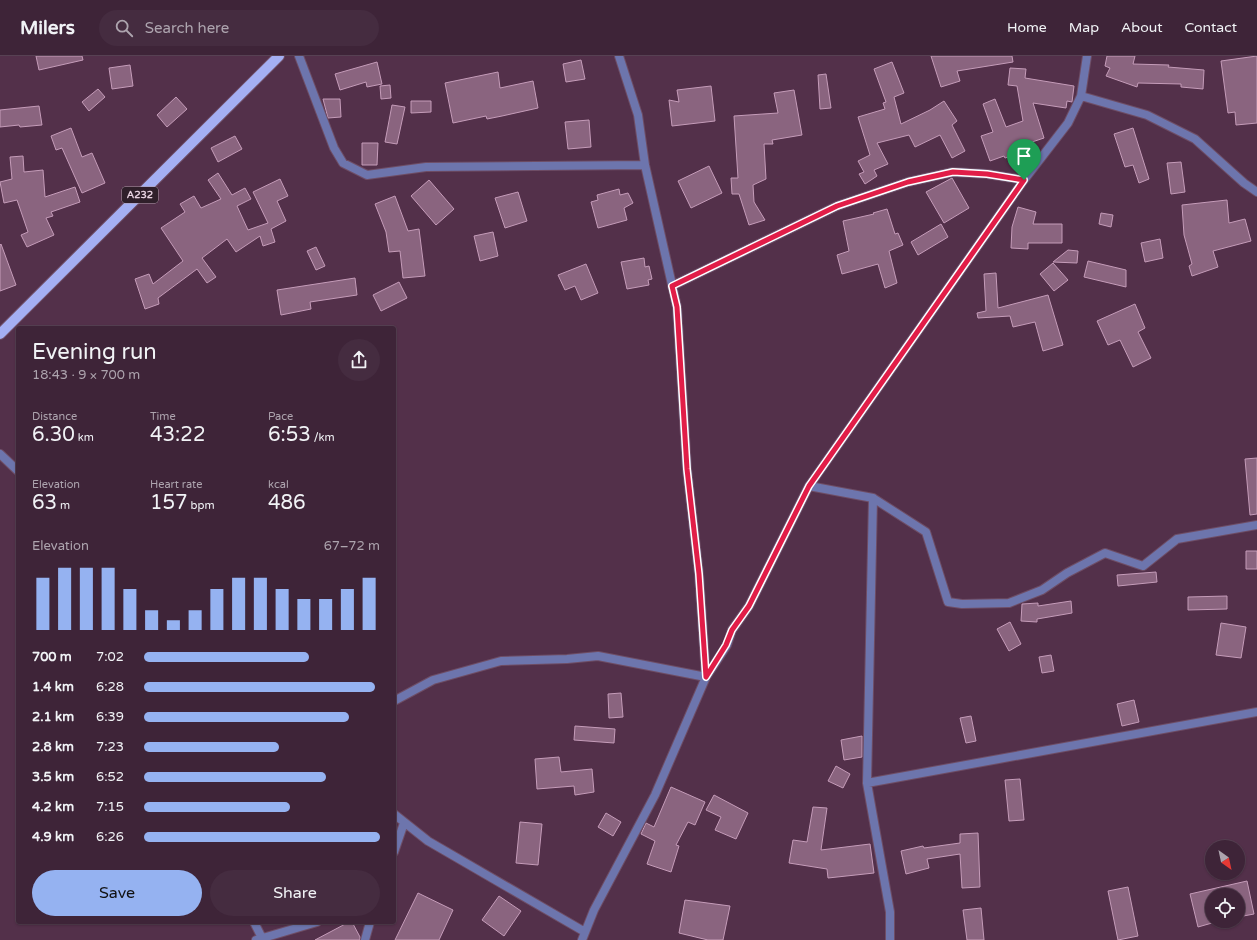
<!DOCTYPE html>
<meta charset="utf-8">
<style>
body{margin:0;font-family:"Varela Round",sans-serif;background:#452c40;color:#f1f3f6;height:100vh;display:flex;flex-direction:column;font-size:15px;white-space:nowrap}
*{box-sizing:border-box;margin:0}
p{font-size:13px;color:#ada4ae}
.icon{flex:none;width:22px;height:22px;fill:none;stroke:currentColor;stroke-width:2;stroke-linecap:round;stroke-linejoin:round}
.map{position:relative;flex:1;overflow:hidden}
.side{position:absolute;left:16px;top:270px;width:380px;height:598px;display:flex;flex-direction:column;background:#3e2438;border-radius:4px;box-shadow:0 1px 3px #0004,0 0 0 1px #574153}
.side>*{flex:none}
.needle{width:26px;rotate:147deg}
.controls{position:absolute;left:1205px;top:784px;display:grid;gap:8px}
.controls a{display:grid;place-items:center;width:40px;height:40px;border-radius:50%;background:#3e2438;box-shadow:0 1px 3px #0004,0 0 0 1px #574153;font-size:20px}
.pin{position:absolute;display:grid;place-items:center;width:34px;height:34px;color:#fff;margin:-41px -17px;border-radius:50% 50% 50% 0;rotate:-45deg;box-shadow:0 0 4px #0007}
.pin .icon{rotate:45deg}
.round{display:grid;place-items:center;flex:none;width:42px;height:42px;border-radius:21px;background:#452c40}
.overview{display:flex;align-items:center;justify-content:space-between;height:68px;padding:0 16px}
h1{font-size:22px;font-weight:600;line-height:30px}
.figures{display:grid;grid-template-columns:repeat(3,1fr);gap:6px;height:68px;padding:4px 16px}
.figures div{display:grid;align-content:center}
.figures b{font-size:20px;font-weight:600}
.figures small{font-size:11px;font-weight:400}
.figures p{font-size:11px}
.chart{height:112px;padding:8px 16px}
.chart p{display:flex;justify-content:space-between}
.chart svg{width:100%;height:72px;margin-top:4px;stroke:#95b2f1;stroke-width:6}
.button{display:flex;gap:8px;margin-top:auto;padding:8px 16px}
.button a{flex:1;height:46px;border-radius:24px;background:#95b2f1;color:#111;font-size:16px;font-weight:600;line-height:46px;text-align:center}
.button a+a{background:#452c40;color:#f1f3f6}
ul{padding:0 16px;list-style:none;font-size:13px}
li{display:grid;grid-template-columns:64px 48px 1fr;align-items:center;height:30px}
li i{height:10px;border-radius:5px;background:#95b2f1}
header{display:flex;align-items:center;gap:24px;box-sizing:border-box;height:56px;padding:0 20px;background:#3e2438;border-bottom:1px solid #574153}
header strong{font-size:19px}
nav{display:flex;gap:22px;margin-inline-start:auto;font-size:14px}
.search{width:280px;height:36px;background:#452c40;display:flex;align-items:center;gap:10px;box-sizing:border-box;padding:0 14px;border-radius:22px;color:#ada4ae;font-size:15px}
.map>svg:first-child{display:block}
.building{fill:#8a647f;stroke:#c59cb9}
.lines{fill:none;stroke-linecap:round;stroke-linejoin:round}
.street-casing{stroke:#6e4d65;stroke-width:10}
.primary-casing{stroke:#6e4d65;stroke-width:12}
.street{stroke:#6d75ad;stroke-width:8}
.primary{stroke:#a4aff3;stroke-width:10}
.route-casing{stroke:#fff;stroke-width:8}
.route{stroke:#e11d48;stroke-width:5}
.labels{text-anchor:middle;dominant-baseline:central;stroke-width:3;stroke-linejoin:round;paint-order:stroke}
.shield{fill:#2f1f2a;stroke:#b09ca9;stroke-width:1}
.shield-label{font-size:10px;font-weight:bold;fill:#e7d1e0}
</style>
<header>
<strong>Milers</strong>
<div class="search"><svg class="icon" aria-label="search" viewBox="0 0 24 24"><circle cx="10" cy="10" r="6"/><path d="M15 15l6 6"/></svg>Search here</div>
<nav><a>Home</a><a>Map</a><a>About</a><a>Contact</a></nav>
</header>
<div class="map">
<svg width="1257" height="884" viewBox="0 0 1257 884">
<rect width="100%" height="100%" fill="#53304a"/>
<path class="building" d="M 36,0 L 82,0 L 83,4 L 39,14 Z
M 931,0 L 1012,0 L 1013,6 L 957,15 L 960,25 L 941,31 Z
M 1107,0 L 1135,0 L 1133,8 L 1169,9 L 1168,11 L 1204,14 L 1203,33 L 1181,31 L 1181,28 L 1138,27 L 1137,31 L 1106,20 L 1110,12 L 1105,10 Z
M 1257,0 L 1257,67 L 1236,69 L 1235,56 L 1228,57 L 1221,5 Z
M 581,4 L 585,23 L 566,26 L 563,8 Z
M 377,6 L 382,28 L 367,31 L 366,26 L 340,34 L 335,18 Z
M 892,6 L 904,37 L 894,41 L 901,68 L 930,54 L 944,45 L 957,65 L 952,69 L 965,95 L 952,102 L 940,79 L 915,91 L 909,79 L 877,87 L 888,108 L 874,114 L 877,120 L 865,128 L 859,118 L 864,116 L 858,105 L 870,99 L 858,61 L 885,53 L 883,47 L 886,46 L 874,13 Z
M 130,9 L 133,30 L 112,33 L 109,12 Z
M 1010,12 L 1026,13 L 1025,22 L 1074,30 L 1072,46 L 1067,45 L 1066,52 L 1033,47 L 1044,82 L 1020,90 L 1022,97 L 1005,102 L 1004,100 L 990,105 L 981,80 L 993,76 L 983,48 L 995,43 L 1006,71 L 1023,65 L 1017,30 L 1008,29 Z
M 498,16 L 500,32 L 533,25 L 538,52 L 502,60 L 487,63 L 486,60 L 453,67 L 445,27 Z
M 826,18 L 831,52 L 820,53 L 818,19 Z
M 390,29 L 391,42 L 381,43 L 380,30 Z
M 711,30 L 715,65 L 672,70 L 669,44 L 679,46 L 677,34 Z
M 98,33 L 105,41 L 89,55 L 82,46 Z
M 794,34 L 802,79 L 772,84 L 773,88 L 764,88 L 766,123 L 753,129 L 754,146 L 765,164 L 749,169 L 739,138 L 732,138 L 731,122 L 738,122 L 734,60 L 778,57 L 774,37 Z
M 176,41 L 187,53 L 167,71 L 157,59 Z
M 323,43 L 340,43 L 341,61 L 328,62 Z
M 411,45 L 431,45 L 431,56 L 411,57 Z
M 392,49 L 405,51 L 397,88 L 385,86 Z
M 39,50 L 42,69 L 20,71 L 19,69 L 0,71 L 0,54 Z
M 589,64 L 591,91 L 568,93 L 565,66 Z
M 71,72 L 82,101 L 92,97 L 105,127 L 82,137 L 62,92 L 56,94 L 51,80 Z
M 1133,72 L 1149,123 L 1139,127 L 1133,109 L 1125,111 L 1114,78 Z
M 235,80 L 242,93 L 218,106 L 211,92 Z
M 362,87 L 378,87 L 377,109 L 362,109 Z
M 23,100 L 24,116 L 43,114 L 45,141 L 75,131 L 80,146 L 51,156 L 53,160 L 46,162 L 54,179 L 27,191 L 21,179 L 28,176 L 17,144 L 4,147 L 0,126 L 12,123 L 10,101 Z
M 1181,106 L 1185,136 L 1171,138 L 1167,107 Z
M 709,110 L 722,137 L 691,152 L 678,125 Z
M 218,117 L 232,139 L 245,132 L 251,143 L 237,150 L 248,174 L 268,167 L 253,136 L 280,123 L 288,140 L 277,145 L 286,165 L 271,173 L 275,186 L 263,190 L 260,180 L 236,196 L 227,183 L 202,202 L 216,221 L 207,227 L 197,213 L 158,242 L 159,248 L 145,253 L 135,223 L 149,218 L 153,228 L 183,205 L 161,172 L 185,156 L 180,148 L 194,140 L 201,152 L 221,143 L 208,124 Z
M 952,122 L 969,152 L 944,167 L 926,136 Z
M 429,124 L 454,153 L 436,169 L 411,140 Z
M 619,133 L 620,139 L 628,137 L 633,147 L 624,152 L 627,164 L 598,172 L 591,146 L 598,144 L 597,139 Z
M 518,136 L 527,165 L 505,172 L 495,142 Z
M 395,140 L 408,175 L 419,173 L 425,220 L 403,222 L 400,195 L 389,196 L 386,176 L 375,148 Z
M 1227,144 L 1229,167 L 1245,163 L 1251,185 L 1213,195 L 1218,211 L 1192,220 L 1189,210 L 1192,208 L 1184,179 L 1182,149 Z
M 1018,151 L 1036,156 L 1033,168 L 1062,168 L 1062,187 L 1028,187 L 1028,193 L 1011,192 L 1012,171 Z
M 887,153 L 895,178 L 898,177 L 903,189 L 889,195 L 897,227 L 885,232 L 878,208 L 842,218 L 837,199 L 849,195 L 843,165 L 874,158 L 873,157 Z
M 1101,157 L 1113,159 L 1111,171 L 1099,168 Z
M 941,168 L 948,181 L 918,199 L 911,186 Z
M 493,176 L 498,200 L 480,205 L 474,180 Z
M 1160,183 L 1163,202 L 1145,206 L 1141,187 Z
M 1,188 L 16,229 L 0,235 L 0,189 Z
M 316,191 L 325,210 L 316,214 L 307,195 Z
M 1068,194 L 1078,195 L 1077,207 L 1053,206 Z
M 644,202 L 645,211 L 649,210 L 652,223 L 648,224 L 649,229 L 627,233 L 621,206 Z
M 1088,205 L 1126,214 L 1126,231 L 1084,221 Z
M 1053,207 L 1068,224 L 1054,235 L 1040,218 Z
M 586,208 L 598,237 L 581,244 L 575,230 L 565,234 L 558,219 Z
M 996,217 L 998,252 L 1048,239 L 1063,289 L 1043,295 L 1035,266 L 1013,271 L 1010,260 L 978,262 L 977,257 L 986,255 L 984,218 Z
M 355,222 L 357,239 L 310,246 L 311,253 L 281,259 L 277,234 Z
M 399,226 L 407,242 L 381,255 L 373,239 Z
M 1135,248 L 1145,272 L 1138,276 L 1151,302 L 1133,311 L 1120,284 L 1108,289 L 1097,265 Z
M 1257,402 L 1257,458 L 1250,459 L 1245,403 Z
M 1246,495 L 1257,495 L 1257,513 L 1246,513 Z
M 1156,516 L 1157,526 L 1118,530 L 1117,519 Z
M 1227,540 L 1227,553 L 1188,554 L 1188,541 Z
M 1071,545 L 1072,557 L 1037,563 L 1037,566 L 1021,565 L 1022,548 L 1038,547 L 1038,550 Z
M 1010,566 L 1021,588 L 1009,595 L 997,573 Z
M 1221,567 L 1246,571 L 1241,602 L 1216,599 Z
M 1051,599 L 1054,615 L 1042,617 L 1039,601 Z
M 621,637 L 623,661 L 609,662 L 608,638 Z
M 1134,644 L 1139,666 L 1122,670 L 1117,648 Z
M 971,660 L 976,685 L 966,687 L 960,662 Z
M 575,670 L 615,673 L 614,687 L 574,684 Z
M 862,680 L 862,701 L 844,704 L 841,684 Z
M 559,701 L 561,716 L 592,713 L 594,736 L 575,739 L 574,730 L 537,733 L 535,703 Z
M 836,710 L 850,718 L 843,732 L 828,725 Z
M 1020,723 L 1024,764 L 1009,765 L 1005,724 Z
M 671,731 L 705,746 L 695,769 L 688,766 L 676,789 L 679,790 L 671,816 L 647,808 L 655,785 L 641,778 L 646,767 L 654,771 Z
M 714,739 L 748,757 L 736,783 L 715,774 L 721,761 L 706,754 Z
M 813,751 L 827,752 L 821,794 L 870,788 L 874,817 L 828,822 L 827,813 L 789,807 L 793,784 L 807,786 Z
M 606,757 L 621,766 L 613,780 L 598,771 Z
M 520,766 L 542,768 L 538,809 L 516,807 Z
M 978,777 L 980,831 L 962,832 L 960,798 L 927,803 L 929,812 L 906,818 L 901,795 L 923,790 L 924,792 L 960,787 L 960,778 Z
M 1247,825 L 1254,858 L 1238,861 L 1238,839 L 1212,839 L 1212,867 L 1198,871 L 1190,838 Z
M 1128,831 L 1138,880 L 1118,884 L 1108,835 Z
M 418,837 L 453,854 L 439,884 L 395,884 Z
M 499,840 L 521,855 L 504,880 L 482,864 Z
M 685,844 L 730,850 L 723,884 L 708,884 L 679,877 Z
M 981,852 L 984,884 L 967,884 L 963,854 Z
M 349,866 L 352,866 L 360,881 L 360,884 L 315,884 Z"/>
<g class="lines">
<defs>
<path id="street" d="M 299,0 L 334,92 L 343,107 L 367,119 L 426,111 L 645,109
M 1081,40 L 1147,59 L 1195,83 L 1244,127 L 1257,136
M 672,230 L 837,150 L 908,126 L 953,116 L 987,118 L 1024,124
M 0,398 L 18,415
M 809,430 L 873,442 L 926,476 L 948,546 L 962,548 L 1009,547 L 1042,534 L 1067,517 L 1105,497 L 1143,510 L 1177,483 L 1257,469
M 873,442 L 867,727 L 890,856 L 890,884
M 394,645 L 433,624 L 501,605 L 567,603 L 598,600 L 706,621 L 699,518 L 687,413 L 677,251 L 645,109 L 638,59 L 619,0
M 867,727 L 1257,656
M 394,758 L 428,785 L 585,876
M 394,796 L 404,767
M 254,866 L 262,882
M 256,884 L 317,866
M 365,884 L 370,866
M 582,884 L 594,854 L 655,739 L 706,621 L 727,589 L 732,574 L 749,550 L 809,430 L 1024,124 L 1068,67 L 1081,40 L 1087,0"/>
<path id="primary" d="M 0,278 L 279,0"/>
</defs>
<use href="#street" class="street-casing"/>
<use href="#primary" class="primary-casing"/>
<use href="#street" class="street"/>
<use href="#primary" class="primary"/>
</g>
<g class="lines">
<defs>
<path id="route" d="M 953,116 L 987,118 L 1024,124 L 809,430 L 749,550 L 732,574 L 726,589 L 706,621 L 699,518 L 687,413 L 677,251 L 672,230 L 837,150 L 908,126 Z"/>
</defs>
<use href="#route" class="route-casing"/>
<use href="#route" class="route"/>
</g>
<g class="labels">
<rect class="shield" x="122" y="131" width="36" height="16" rx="3"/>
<g class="shield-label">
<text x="140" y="139">A232</text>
</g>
</g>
</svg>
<div class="controls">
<a><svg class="needle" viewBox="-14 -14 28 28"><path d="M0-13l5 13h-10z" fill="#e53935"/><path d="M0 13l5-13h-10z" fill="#ada4ae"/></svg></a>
<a><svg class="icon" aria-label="locate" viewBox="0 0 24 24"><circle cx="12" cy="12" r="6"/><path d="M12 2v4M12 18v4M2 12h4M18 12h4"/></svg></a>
</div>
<div class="pin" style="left:1024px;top:124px;background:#1e9e55"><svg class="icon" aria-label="arrive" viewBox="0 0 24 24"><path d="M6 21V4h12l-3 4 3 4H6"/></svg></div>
<section class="side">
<div class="overview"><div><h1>Evening run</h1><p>18:43 · 9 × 700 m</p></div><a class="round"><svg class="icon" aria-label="share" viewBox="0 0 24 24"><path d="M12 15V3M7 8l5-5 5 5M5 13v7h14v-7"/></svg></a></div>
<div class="figures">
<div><p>Distance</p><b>6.30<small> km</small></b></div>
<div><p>Time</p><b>43:22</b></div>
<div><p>Pace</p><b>6:53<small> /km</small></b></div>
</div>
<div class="figures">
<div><p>Elevation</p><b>63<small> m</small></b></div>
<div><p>Heart rate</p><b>157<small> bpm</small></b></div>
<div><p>kcal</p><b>486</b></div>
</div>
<div class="chart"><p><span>Elevation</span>67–72 m</p>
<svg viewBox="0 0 160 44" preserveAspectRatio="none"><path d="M5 44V12M15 44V6M25 44V6M35 44V6M45 44V19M55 44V32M65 44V38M75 44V32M85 44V19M95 44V12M105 44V12M115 44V19M125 44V25M135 44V25M145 44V19M155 44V12"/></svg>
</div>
<ul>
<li><b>700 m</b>7:02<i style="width:70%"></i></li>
<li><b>1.4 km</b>6:28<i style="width:98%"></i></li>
<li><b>2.1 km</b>6:39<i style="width:87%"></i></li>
<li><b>2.8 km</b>7:23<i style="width:57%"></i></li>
<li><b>3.5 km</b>6:52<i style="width:77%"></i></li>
<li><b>4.2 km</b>7:15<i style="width:62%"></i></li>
<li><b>4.9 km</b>6:26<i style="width:100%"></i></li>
</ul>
<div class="button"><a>Save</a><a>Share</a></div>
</section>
</div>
